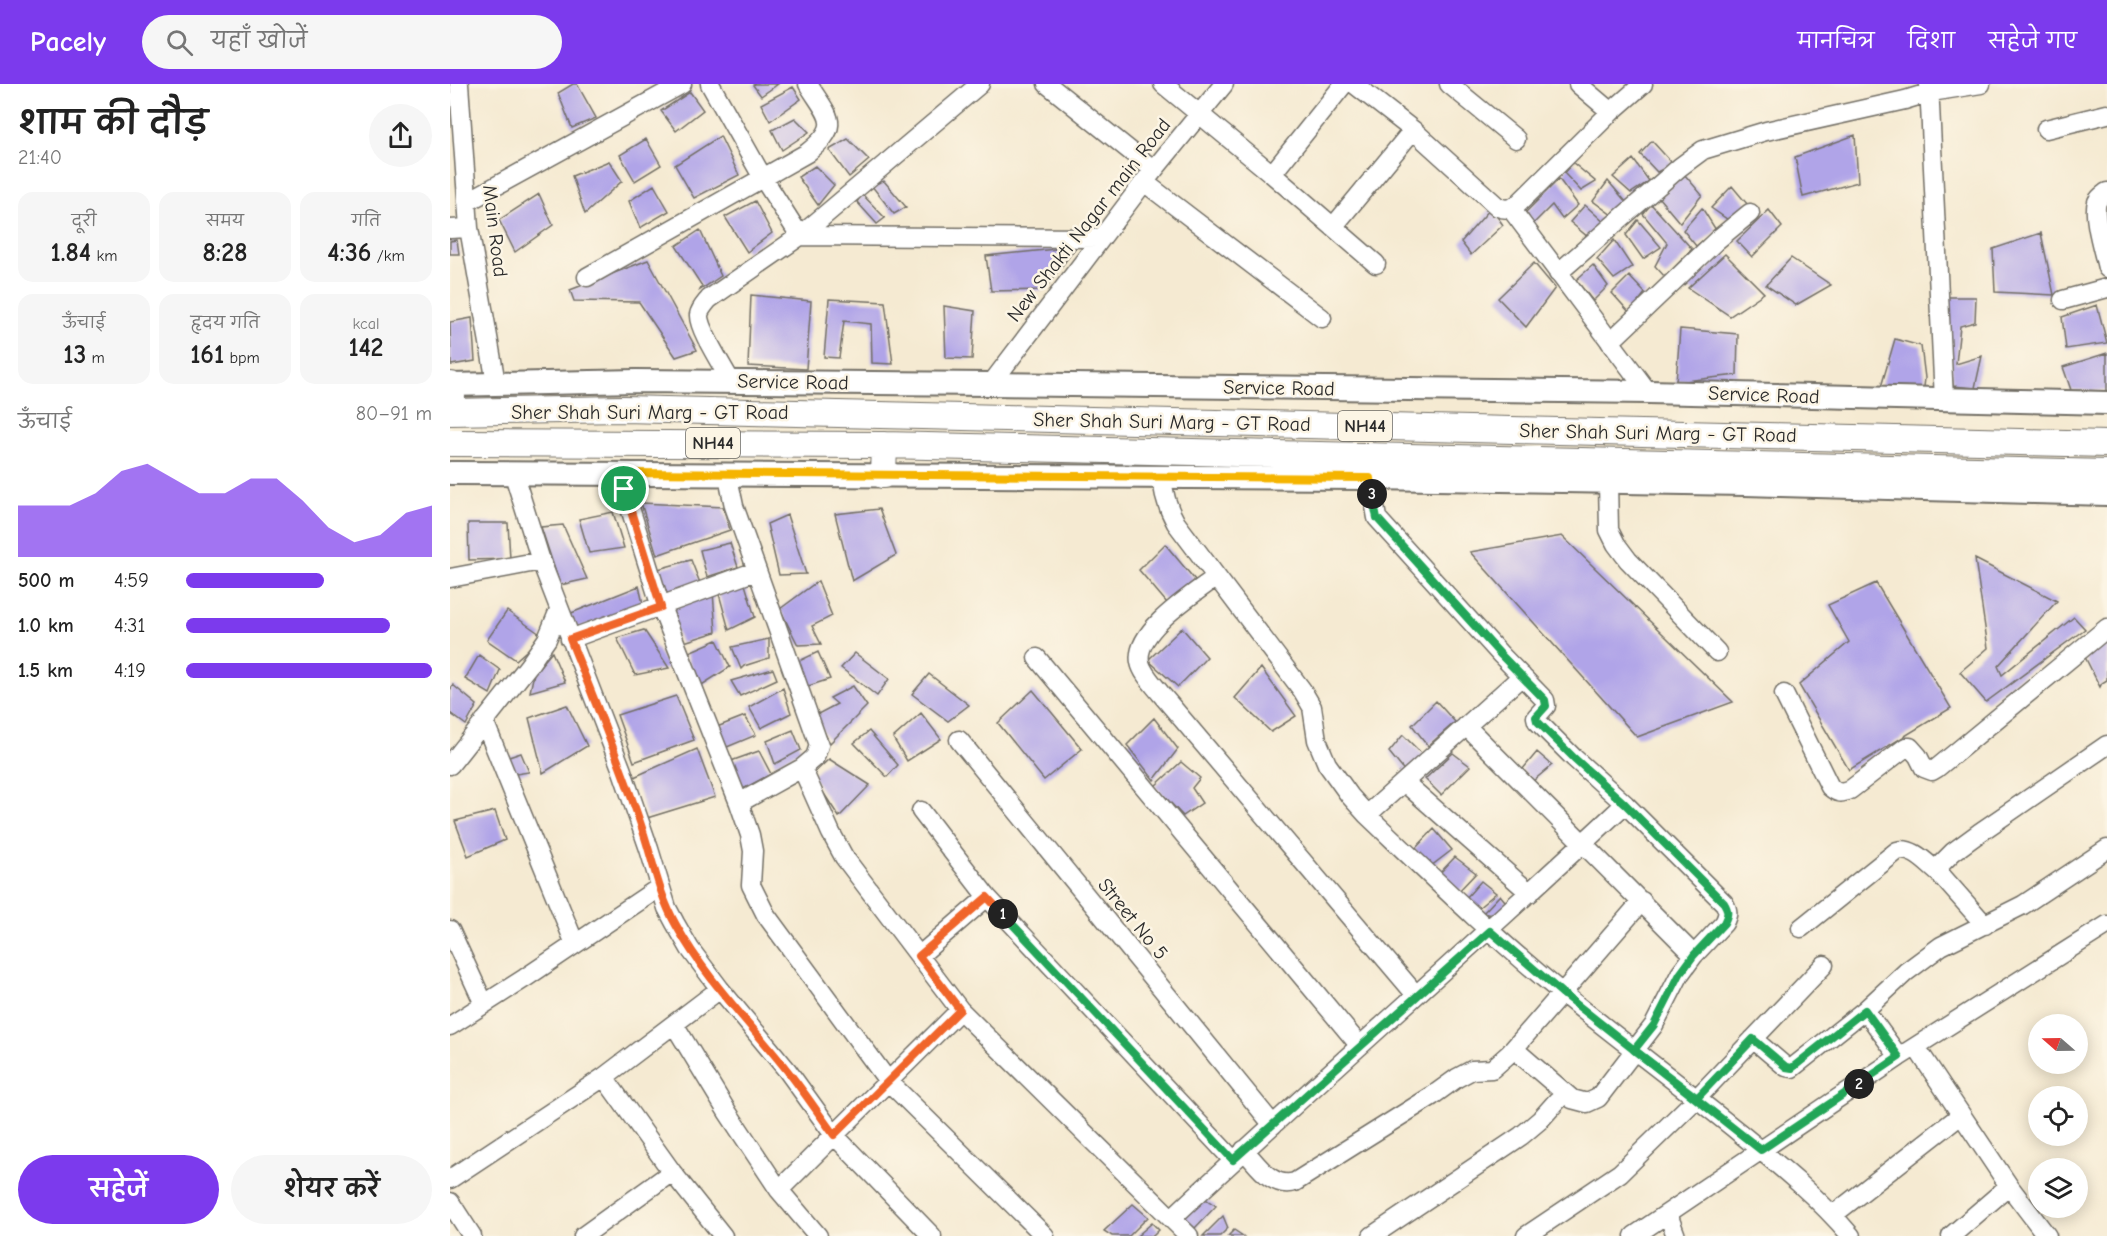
<!DOCTYPE html>
<html lang="hi">
<meta charset="utf-8">
<style>
body{margin:0;font-family:"Comic Neue","Playpen Sans Deva",sans-serif;background:#f6f6f6;color:#222;height:100vh;display:flex;flex-direction:column;font-size:22px;white-space:nowrap}
*{box-sizing:border-box;margin:0}
p{font-size:20px;color:#767676}
.icon{flex:none;width:33px;height:33px;fill:none;stroke:currentColor;stroke-width:2;stroke-linecap:round;stroke-linejoin:round}
.map{position:relative;flex:1;overflow:hidden}
.drawer{display:flex;flex-direction:column;background:#fff;width:450px}
.drawer>*{flex:none}
.needle{width:39px;rotate:290deg}
.tools{position:absolute;left:1578px;top:930px;display:grid;gap:12px}
.tools a{display:grid;place-items:center;width:60px;height:60px;border-radius:50%;background:#fff;box-shadow:0 3px 15px #0003;font-size:30px}
.pin{position:absolute;display:grid;place-items:center;width:51px;height:51px;color:#fff;margin:-26px;border:3px solid #fff;border-radius:50%;box-shadow:0 2px 6px #0007}
.km{position:absolute;width:30px;height:30px;margin:-15px;border-radius:50%;background:#222;color:#fff;font-size:16px;line-height:30px;text-align:center}
.round{display:grid;place-items:center;flex:none;width:63px;height:63px;border-radius:32px;background:#f6f6f6}
.headline{display:flex;align-items:center;justify-content:space-between;height:102px;padding:0 18px}
h1{font-size:33px;font-weight:600;line-height:45px}
.figures{display:grid;grid-template-columns:repeat(3,1fr);gap:9px;height:102px;padding:6px 18px}
.figures div{display:grid;align-content:center;border-radius:15px;background:#f6f6f6;text-align:center}
.figures b{font-size:26px;font-weight:600}
.figures small{font-size:16px;font-weight:400}
.figures p{font-size:16px}
.chart{height:168px;padding:12px 18px}
.chart p{display:flex;justify-content:space-between}
.chart svg{width:100%;height:108px;margin-top:6px;fill:#7c3aed;opacity:.7}
.button{display:flex;gap:12px;margin-top:auto;padding:12px 18px}
.button a{flex:1;height:69px;border-radius:36px;background:#7c3aed;color:#fff;font-size:24px;font-weight:600;line-height:69px;text-align:center}
.button a+a{background:#f6f6f6;color:#222}
ul{padding:0 18px;list-style:none;font-size:20px}
li{display:grid;grid-template-columns:96px 72px 1fr;align-items:center;height:45px}
li i{height:15px;border-radius:8px;background:#7c3aed}
header{display:flex;align-items:center;gap:36px;box-sizing:border-box;height:84px;padding:0 30px;background:#7c3aed;color:#fff}
header strong{font-size:28px}
nav{display:flex;gap:33px;margin-inline-start:auto;font-size:21px}
.search{width:420px;height:54px;background:#f6f6f6;display:flex;align-items:center;gap:15px;box-sizing:border-box;padding:0 21px;border-radius:33px;color:#767676;font-size:22px}
main{display:flex;flex:1;min-height:0}
.map>svg:first-child{display:block}
.building{fill:#b0a4e8}
.lines{fill:none;stroke-linecap:round;stroke-linejoin:round}
.minor-casing{stroke:#726e65;stroke-width:21}
.major-casing{stroke:#726e65;stroke-width:26}
.highway-casing{stroke:#726e65;stroke-width:28}
.minor{stroke:#fff;stroke-width:18}
.major{stroke:#fff;stroke-width:22}
.highway{stroke:#fff;stroke-width:26}
.split-1-casing{stroke:#fff;stroke-width:12}
.split-2-casing{stroke:#fff;stroke-width:12}
.split-3-casing{stroke:#fff;stroke-width:12}
.split-4-casing{stroke:#fff;stroke-width:12}
.split-1{stroke:#f0652b;stroke-width:8}
.split-2{stroke:#22a559;stroke-width:8}
.split-3{stroke:#22a559;stroke-width:8}
.split-4{stroke:#f5b400;stroke-width:8}
.labels{text-anchor:middle;dominant-baseline:central;stroke-width:5;stroke-linejoin:round;paint-order:stroke}
.shield{fill:#fcf5e5;stroke:#6a6863;stroke-width:1.5}
.shield-label{font-size:18px;font-weight:bold;fill:#2b2b2b}
.street-label{font-size:20px;fill:#2b2b2b;stroke:#fcf5e5}
</style>
<header>
<strong>Pacely</strong>
<div class="search"><svg class="icon" aria-label="search" viewBox="0 0 24 24"><circle cx="10" cy="10" r="6"/><path d="M15 15l6 6"/></svg>यहाँ खोजें</div>
<nav><a>मानचित्र</a><a>दिशा</a><a>सहेजे गए</a></nav>
</header>
<main>
<section class="drawer">
<div class="headline"><div><h1>शाम की दौड़</h1><p>21:40</p></div><a class="round"><svg class="icon" aria-label="share" viewBox="0 0 24 24"><path d="M12 15V3M7 8l5-5 5 5M5 13v7h14v-7"/></svg></a></div>
<div class="figures">
<div><p>दूरी</p><b>1.84<small> km</small></b></div>
<div><p>समय</p><b>8:28</b></div>
<div><p>गति</p><b>4:36<small> /km</small></b></div>
</div>
<div class="figures">
<div><p>ऊँचाई</p><b>13<small> m</small></b></div>
<div><p>हृदय गति</p><b>161<small> bpm</small></b></div>
<div><p>kcal</p><b>142</b></div>
</div>
<div class="chart"><p><span>ऊँचाई</span>80–91 m</p>
<svg viewBox="0 0 160 44" preserveAspectRatio="none"><path d="M0 44V23L10 23L20 23L30 18L40 9L50 6L60 12L70 18L80 18L90 12L100 12L110 21L120 32L130 38L140 35L150 26L160 23V44z"/></svg>
</div>
<ul>
<li><b>500 m</b>4:59<i style="width:56%"></i></li>
<li><b>1.0 km</b>4:31<i style="width:83%"></i></li>
<li><b>1.5 km</b>4:19<i style="width:100%"></i></li>
</ul>
<div class="button"><a>सहेजें</a><a>शेयर करें</a></div>
</section>
<div class="map">
<svg width="1657" height="1152" viewBox="0 0 1657 1152">
<rect width="100%" height="100%" fill="#fcf5e5"/>
<filter id="ink" filterUnits="userSpaceOnUse"><feTurbulence type="fractalNoise" baseFrequency=".0167" numOctaves="2"/><feDisplacementMap in="SourceGraphic" scale="12" xChannelSelector="R" yChannelSelector="G"/><feConvolveMatrix kernelMatrix="1 2 1 2 8 2 1 2 1" color-interpolation-filters="sRGB"/></filter>
<filter id="wash" filterUnits="userSpaceOnUse"><feTurbulence type="fractalNoise" baseFrequency=".008" numOctaves="4" result="noise"/><feDisplacementMap in="SourceGraphic" scale="24" xChannelSelector="R" yChannelSelector="G"/><feGaussianBlur stdDeviation="1.35" result="paint"/><feColorMatrix in="noise" values="0 0 0 0 0 0 0 0 0 0 0 0 0 0 0 0 0 1.4 0 .05"/><feComposite in="paint" operator="in"/></filter>
<g filter="url(#wash)">
<rect width="100%" height="100%" fill="#f5ead2"/>
<g id="blocks">
<path class="building" d="M 123,0 L 127,0 L 146,34 L 122,44 L 108,9 Z
M 305,0 L 328,0 L 311,12 L 303,1 Z
M 343,3 L 351,15 L 320,37 L 311,20 Z
M 240,8 L 253,26 L 226,47 L 211,27 Z
M 345,34 L 359,48 L 332,66 L 322,46 Z
M 1405,51 L 1408,98 L 1353,113 L 1345,73 Z
M 270,52 L 289,91 L 244,114 L 225,81 Z
M 196,55 L 211,81 L 185,97 L 170,71 Z
M 398,55 L 419,76 L 399,93 L 379,66 Z
M 1202,57 L 1223,80 L 1207,88 L 1190,70 Z
M 1183,75 L 1199,97 L 1181,109 L 1163,93 Z
M 159,77 L 172,97 L 135,130 L 122,92 Z
M 1122,78 L 1146,98 L 1131,107 L 1114,89 Z
M 365,82 L 384,101 L 368,121 L 348,93 Z
M 1234,90 L 1252,111 L 1230,139 L 1209,114 Z
M 1109,95 L 1128,121 L 1112,135 L 1102,121 L 1083,140 L 1076,128 Z
M 434,97 L 456,123 L 444,130 L 421,101 Z
M 1158,97 L 1177,119 L 1162,131 L 1143,117 Z
M 204,101 L 219,127 L 190,144 L 179,117 Z
M 1282,102 L 1298,121 L 1277,135 L 1261,124 Z
M 89,110 L 103,141 L 65,168 L 49,136 Z
M 412,110 L 435,134 L 427,140 L 407,118 Z
M 305,117 L 322,149 L 297,168 L 275,133 Z
M 1201,120 L 1242,165 L 1215,193 L 1205,182 L 1217,159 L 1193,130 Z
M 1135,121 L 1157,141 L 1138,153 L 1120,138 Z
M 1041,124 L 1053,141 L 1021,171 L 1011,158 Z
M 1252,124 L 1266,146 L 1246,162 L 1233,146 Z
M 1319,126 L 1332,143 L 1302,173 L 1287,157 Z
M 1188,136 L 1211,163 L 1193,175 L 1176,151 Z
M 250,146 L 271,192 L 250,206 L 252,202 L 226,162 Z
M 1591,149 L 1604,211 L 1545,208 L 1543,165 Z
M 7,156 L 9,170 L 0,170 L 0,157 Z
M 1164,156 L 1182,183 L 1164,195 L 1147,175 Z
M 626,163 L 594,206 L 541,207 L 536,172 Z
M 1275,170 L 1314,209 L 1280,232 L 1238,204 Z
M 1341,174 L 1381,201 L 1346,221 L 1316,201 Z
M 198,176 L 247,266 L 226,273 L 189,218 L 124,217 L 120,206 Z
M 1084,179 L 1105,204 L 1076,243 L 1048,214 Z
M 1143,181 L 1158,202 L 1143,217 L 1126,196 Z
M 1179,192 L 1195,209 L 1180,229 L 1162,209 Z
M 301,211 L 361,217 L 356,285 L 298,282 Z
M 1496,213 L 1526,213 L 1525,238 L 1510,242 L 1506,280 L 1532,272 L 1525,304 L 1503,302 Z
M 379,215 L 435,218 L 443,280 L 422,279 L 421,240 L 394,237 L 389,274 L 374,273 Z
M 1647,221 L 1657,259 L 1616,265 L 1612,233 Z
M 494,222 L 525,227 L 522,275 L 496,274 Z
M 22,234 L 25,277 L 1,281 L 0,238 Z
M 1230,245 L 1288,250 L 1287,291 L 1226,298 Z
M 1445,255 L 1471,262 L 1475,294 L 1474,303 L 1431,303 Z
M 1657,269 L 1657,307 L 1621,306 L 1613,283 Z
M 191,419 L 273,423 L 280,446 L 207,471 Z
M 429,425 L 446,471 L 402,497 L 385,430 Z
M 163,428 L 174,464 L 139,469 L 129,435 Z
M 337,431 L 356,490 L 329,491 L 317,440 Z
M 18,439 L 58,439 L 60,475 L 19,476 Z
M 113,441 L 137,495 L 110,501 L 91,443 Z
M 1112,452 L 1283,618 L 1187,653 L 1020,468 Z
M 280,459 L 288,483 L 257,493 L 250,466 Z
M 715,460 L 745,496 L 717,519 L 689,486 Z
M 1525,475 L 1607,517 L 1548,582 L 1552,591 L 1624,533 L 1635,545 L 1536,618 L 1510,588 L 1538,564 Z
M 241,476 L 250,499 L 212,512 L 208,485 Z
M 294,497 L 305,533 L 279,546 L 269,510 Z
M 368,497 L 382,532 L 362,542 L 371,560 L 348,561 L 330,525 Z
M 1426,499 L 1501,624 L 1399,686 L 1349,601 L 1399,558 L 1378,521 Z
M 189,502 L 194,524 L 127,544 L 119,530 Z
M 263,508 L 266,548 L 231,559 L 219,526 Z
M 57,527 L 93,552 L 66,576 L 37,556 Z
M 732,544 L 757,573 L 728,603 L 698,576 Z
M 194,546 L 219,584 L 185,591 L 167,554 Z
M 319,555 L 319,574 L 294,582 L 291,585 L 282,563 Z
M 1657,555 L 1657,596 L 1652,599 L 1650,603 L 1635,573 Z
M 267,556 L 280,583 L 247,604 L 237,569 Z
M 102,568 L 115,598 L 80,608 L 84,589 Z
M 368,568 L 380,595 L 358,602 L 347,578 Z
M 405,569 L 439,595 L 427,612 L 391,584 Z
M 29,571 L 50,586 L 40,610 L 15,595 Z
M 811,584 L 846,632 L 821,648 L 785,614 Z
M 323,585 L 327,595 L 290,612 L 281,597 Z
M 479,590 L 519,621 L 498,637 L 462,610 Z
M 3,601 L 27,621 L 16,641 L 0,629 L 0,606 Z
M 403,602 L 417,622 L 380,659 L 364,632 L 387,620 L 380,614 Z
M 333,604 L 341,629 L 311,644 L 299,623 Z
M 583,606 L 632,665 L 594,696 L 548,639 Z
M 226,612 L 244,656 L 184,678 L 167,631 Z
M 986,617 L 1005,638 L 978,662 L 962,641 Z
M 117,621 L 137,662 L 93,689 L 79,634 Z
M 471,629 L 491,655 L 457,677 L 443,654 Z
M 295,632 L 306,651 L 277,663 L 267,643 Z
M 704,634 L 728,665 L 704,696 L 677,661 Z
M 343,646 L 351,666 L 325,680 L 317,657 Z
M 419,647 L 448,681 L 437,693 L 404,659 Z
M 953,651 L 975,673 L 956,689 L 939,668 Z
M 247,665 L 265,713 L 197,734 L 184,693 Z
M 309,667 L 321,690 L 293,705 L 281,677 Z
M 1087,668 L 1102,681 L 1083,697 L 1072,686 Z
M 71,669 L 79,688 L 66,690 L 56,674 Z
M 1003,669 L 1020,682 L 991,711 L 975,695 Z
M 379,675 L 420,701 L 389,733 L 362,691 Z
M 731,678 L 750,694 L 742,704 L 752,719 L 733,732 L 705,702 Z
M 45,727 L 55,756 L 18,772 L 5,737 Z
M 984,745 L 1002,766 L 981,782 L 964,766 Z
M 1005,773 L 1026,789 L 1007,809 L 989,790 Z
M 1031,797 L 1046,809 L 1027,825 L 1016,814 Z
M 1050,811 L 1059,822 L 1046,832 L 1033,829 Z
M 751,1112 L 766,1122 L 745,1144 L 732,1132 Z
M 683,1120 L 698,1133 L 679,1152 L 662,1152 L 654,1147 Z
M 773,1132 L 778,1144 L 770,1152 L 753,1152 Z
M 702,1139 L 709,1146 L 703,1152 L 687,1152 Z
M 784,1146 L 793,1152 L 778,1152 Z"/>
</g>
</g>
<g filter="url(#ink)">
<use href="#blocks" fill-opacity="0" stroke="#726e65" stroke-width="1.5"/>
<g class="lines">
<defs>
<path id="minor" d="M 9,0 L 19,144 L 46,299
M 260,0 L 313,94 L 350,152 L 651,154
M 597,0 L 704,86
M 713,0 L 822,90 L 926,180
M 904,0 L 963,46 L 1048,123 C 1056,126 1061,125 1068,120 L 1161,28 L 1193,0
M 999,0 L 1066,55
M 1128,0 L 1161,28
M 1479,0 L 1494,316
M 1596,45 L 1657,30
M 822,90 L 894,0
M 694,98 L 872,234
M 1657,108 C 1653,111 1649,113 1647,118 C 1642,132 1654,169 1657,184
M 17,118 L 232,0
M 1061,125 L 1198,308
M 883,143 L 963,46
M 0,145 L 19,144
M 1108,189 L 1230,83 L 1253,66 L 1316,47 L 1455,16 L 1481,8 L 1531,0
M 137,193 L 357,69 C 393,40 379,34 358,0
M 1613,216 L 1657,204
M 1160,258 L 1267,156 L 1300,129
M 281,298 C 274,284 248,245 249,231 C 250,225 255,220 259,215 L 350,152 L 530,0
M 541,300 L 694,98 L 774,0
M 175,389 L 174,405 L 211,523 L 289,719 L 300,751 L 303,767 L 301,801 L 316,831 L 438,997 L 595,1152
M 280,390 L 280,403 L 284,422 L 369,661 L 365,673 L 352,684 L 289,719
M 64,391 L 91,477 L 171,684 L 199,765 L 217,824 L 225,839 L 240,865 L 270,905 L 337,986 L 384,1051 L 482,1152
M 712,392 C 713,410 717,423 726,439 L 852,606 L 862,623 L 867,656 L 877,680 L 900,712 L 917,731 C 981,792 1044,854 1112,909 C 1171,957 1232,1002 1291,1050 C 1330,1082 1369,1114 1401,1152
M 920,394 L 927,434 L 1051,571 L 1095,616 L 1096,622 L 1086,633 L 1087,637 L 1124,674 L 1175,720 L 1274,819 C 1279,827 1278,831 1274,839 L 1244,871 L 1230,890 L 1204,941 L 1148,1014 L 1137,1019 L 1122,1015 L 1064,965
M 1158,398 L 1159,446 L 1166,460 L 1178,476 L 1267,568
M 766,493 C 744,510 684,547 690,578 C 692,589 704,601 711,610 L 966,911
M 0,494 L 91,477
M 120,555 L 306,487
M 587,574 L 910,962
M 1334,610 L 1380,703 C 1387,709 1391,710 1400,706 L 1456,663 L 1460,663 L 1468,672 L 1474,684 L 1482,687 L 1487,684 L 1657,544
M 34,637 L 125,860
M 1016,642 L 1244,871
M 509,656 L 823,1041
M 0,681 L 79,581 L 97,555 L 109,526
M 352,684 L 381,749 L 394,773 L 510,926 L 739,1152
M 954,698 L 1080,809
M 471,727 L 537,813 L 783,1076
M 917,731 L 1072,592
M 1535,841 L 1490,790 L 1490,781 L 1503,768 L 1529,749 L 1657,661
M 1351,844 L 1447,767 C 1463,762 1478,781 1490,790
M 0,846 L 34,920
M 469,872 L 537,813
M 1415,926 L 1456,888 L 1491,862 L 1573,821 L 1657,765
M 224,940 L 278,1029 L 329,1106 L 368,1152
M 0,942 L 75,894 L 210,803
M 1303,955 L 1336,983 L 1342,984 L 1415,926 L 1449,973
M 1466,963 L 1559,1102 L 1597,1152
M 794,1066 C 808,1081 822,1105 845,1098 L 982,1012 L 1007,994 L 1022,986 L 1042,985 L 1060,969 L 1192,817
M 222,1088 L 273,1152
M 0,1095 L 154,993 L 270,905
M 329,1106 L 510,926
M 0,1118 L 22,1152
M 1218,1130 L 1226,1152
M 1383,1131 L 1511,1031
M 722,1134 C 871,994 1026,860 1175,720
M 133,1152 L 222,1088 L 154,993
M 922,1152 L 1071,1052 L 1090,1036 L 1114,1009
M 1076,1152 L 1170,1089 L 1247,1014 L 1374,881
M 1184,1152 L 1449,973 L 1657,841
M 1501,1152 L 1559,1102"/>
<path id="major" d="M 0,301 L 186,297 L 541,300 L 1198,308 L 1657,319
M 0,389 L 920,394 L 1295,400 L 1657,410"/>
<path id="highway" d="M 1,301 L 3,328
M 0,328 L 174,325 L 1657,360
M 0,359 L 434,361 L 1657,389
M 433,391 L 434,361"/>
</defs>
<use href="#minor" class="minor-casing"/>
<use href="#major" class="major-casing"/>
<use href="#highway" class="highway-casing"/>
<use href="#minor" class="minor"/>
<use href="#major" class="major"/>
<use href="#highway" class="highway"/>
</g>
</g>
<g class="lines" filter="url(#ink)">
<defs>
<path id="split-1" d="M 174,405 L 211,523 L 120,555 C 144,615 169,676 190,738 C 202,772 208,809 226,841 C 255,894 298,937 336,985 C 353,1006 368,1029 384,1051 L 510,926 L 469,872 L 537,813 L 553,830"/>
<path id="split-2" d="M 553,830 L 783,1076 L 1040,847 L 1112,909 L 1311,1066 L 1409,1000"/>
<path id="split-3" d="M 922,410 L 927,434 L 1051,571 L 1095,616 L 1096,622 L 1086,633 L 1087,637 L 1124,674 L 1175,720 L 1274,819 C 1279,827 1278,831 1274,839 L 1244,871 L 1230,890 L 1204,941 L 1184,966 L 1247,1014 L 1303,955 L 1336,983 L 1342,984 L 1415,926 L 1449,973 L 1409,1000"/>
<path id="split-4" d="M 174,405 L 175,389 L 920,394 L 922,410"/>
</defs>
<use href="#split-1" class="split-1-casing"/>
<use href="#split-2" class="split-2-casing"/>
<use href="#split-3" class="split-3-casing"/>
<use href="#split-4" class="split-4-casing"/>
<use href="#split-1" class="split-1"/>
<use href="#split-2" class="split-2"/>
<use href="#split-3" class="split-3"/>
<use href="#split-4" class="split-4"/>
</g>
<g class="labels">
<g class="shield">
<rect x="888" y="327" width="54" height="30" rx="4.5"/>
<rect x="236" y="344" width="54" height="30" rx="4.5"/>
</g>
<g class="shield-label">
<text x="915" y="342">NH44</text>
<text x="263" y="359">NH44</text>
</g>
<g class="street-label">
<text transform="translate(639 136) rotate(-52)">New Shakti Nagar main Road</text>
<text transform="translate(45 147) rotate(83)">Main Road</text>
<text transform="translate(343 298) rotate(1)">Service Road</text>
<text transform="translate(829 304) rotate(1)">Service Road</text>
<text transform="translate(1314 311) rotate(2)">Service Road</text>
<text x="200" y="328">Sher Shah Suri Marg - GT Road</text>
<text transform="translate(722 338) rotate(1)">Sher Shah Suri Marg - GT Road</text>
<text transform="translate(1208 349) rotate(1)">Sher Shah Suri Marg - GT Road</text>
<text transform="translate(683 835) rotate(51)">Street No 5</text>
</g>
</g>
</svg>
<div class="tools">
<a><svg class="needle" viewBox="-14 -14 28 28"><path d="M0-13l5 13h-10z" fill="#e53935"/><path d="M0 13l5-13h-10z" fill="#767676"/></svg></a>
<a><svg class="icon" aria-label="locate" viewBox="0 0 24 24"><circle cx="12" cy="12" r="6"/><path d="M12 2v4M12 18v4M2 12h4M18 12h4"/></svg></a>
<a><svg class="icon" aria-label="layers" viewBox="0 0 24 24"><path d="M12 4l9 5-9 5-9-5zM3 14l9 5 9-5"/></svg></a>
</div>
<div class="pin" style="left:174px;top:405px;background:#1e9e55"><svg class="icon" aria-label="arrive" viewBox="0 0 24 24"><path d="M6 21V4h12l-3 4 3 4H6"/></svg></div>
<b class="km" style="left:553px;top:830px">1</b>
<b class="km" style="left:1409px;top:1000px">2</b>
<b class="km" style="left:922px;top:410px">3</b>
</div>
</main>
